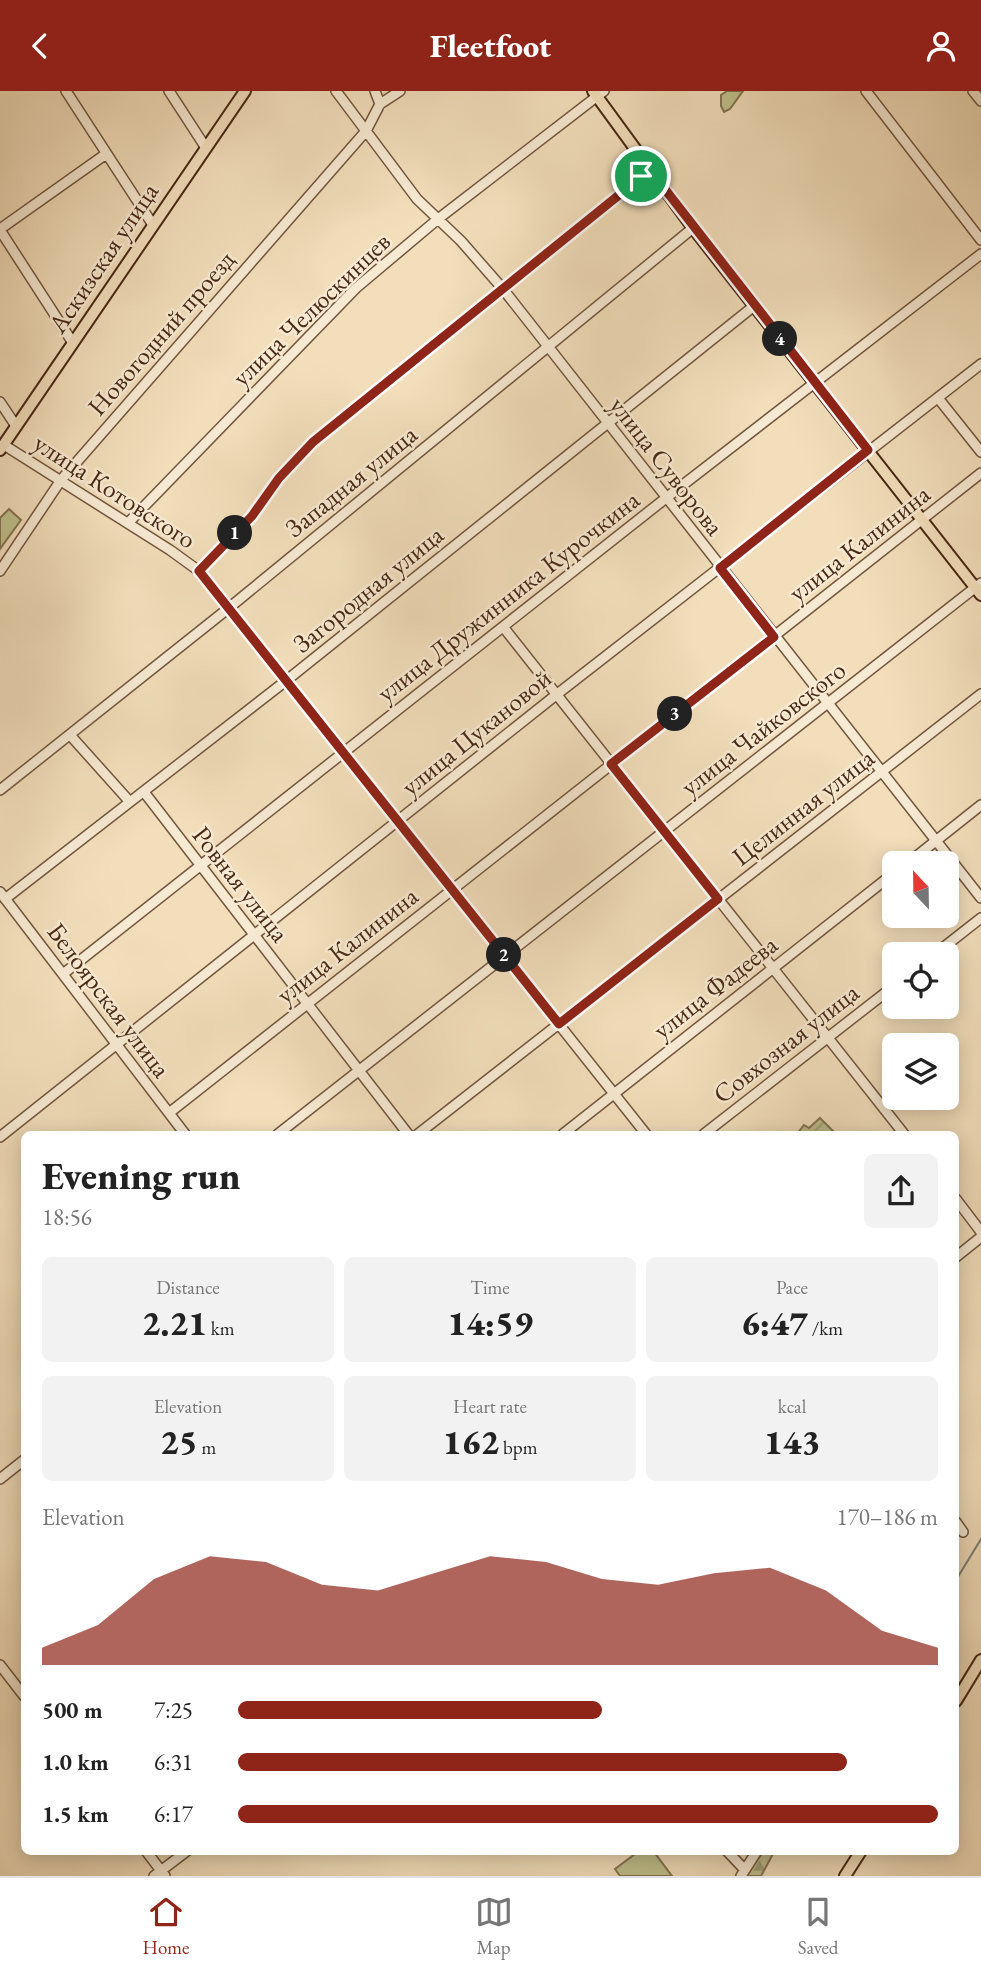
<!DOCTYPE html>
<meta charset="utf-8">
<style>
body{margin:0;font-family:"EB Garamond",serif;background:#f2f2f2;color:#222;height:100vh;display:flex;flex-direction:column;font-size:26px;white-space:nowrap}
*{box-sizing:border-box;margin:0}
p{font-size:23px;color:#767676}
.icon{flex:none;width:38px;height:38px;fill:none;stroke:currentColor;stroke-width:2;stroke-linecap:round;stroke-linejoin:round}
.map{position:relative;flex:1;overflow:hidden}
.side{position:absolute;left:21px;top:1040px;width:938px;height:724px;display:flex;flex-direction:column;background:#fff;border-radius:10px;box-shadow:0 4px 18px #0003}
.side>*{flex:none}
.needle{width:46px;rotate:338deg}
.buttons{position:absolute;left:882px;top:760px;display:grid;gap:14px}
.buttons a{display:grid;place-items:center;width:77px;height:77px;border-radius:10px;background:#fff;box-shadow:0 4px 18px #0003;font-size:35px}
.pin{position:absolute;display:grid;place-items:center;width:60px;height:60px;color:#fff;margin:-30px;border:4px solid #fff;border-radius:50%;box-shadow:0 2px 7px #0007}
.km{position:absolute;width:35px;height:35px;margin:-18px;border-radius:50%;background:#222;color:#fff;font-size:19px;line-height:35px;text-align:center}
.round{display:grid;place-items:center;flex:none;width:74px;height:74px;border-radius:10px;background:#f2f2f2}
.overview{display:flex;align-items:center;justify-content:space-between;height:119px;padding:0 21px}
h1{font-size:38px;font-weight:800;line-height:52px}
.figures{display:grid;grid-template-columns:repeat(3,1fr);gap:10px;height:119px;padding:7px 21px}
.figures div{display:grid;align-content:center;border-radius:10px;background:#f2f2f2;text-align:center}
.figures b{font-size:35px;font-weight:800}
.figures small{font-size:19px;font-weight:400}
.figures p{font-size:19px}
.chart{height:196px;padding:14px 21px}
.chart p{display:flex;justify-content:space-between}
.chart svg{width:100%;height:126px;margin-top:7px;fill:#8f2418;opacity:.7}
ul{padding:0 21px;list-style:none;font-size:23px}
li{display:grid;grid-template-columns:112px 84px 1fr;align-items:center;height:52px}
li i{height:18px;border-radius:9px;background:#8f2418}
header{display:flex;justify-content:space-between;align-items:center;height:91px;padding:0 21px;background:#8f2418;color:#fff;font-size:32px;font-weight:800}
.tabs{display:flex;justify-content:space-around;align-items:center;height:98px;border-top:2px solid #e0e0e0;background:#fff;font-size:19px;color:#767676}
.tabs a{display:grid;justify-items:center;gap:4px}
.tabs .selected{color:#8f2418}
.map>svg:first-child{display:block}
.forest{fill:url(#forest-firs);stroke:#847451;stroke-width:2}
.garden{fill:url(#garden-furrows);stroke:#847451;stroke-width:2}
.pitch{fill:#bfc08d;stroke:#847451;stroke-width:2}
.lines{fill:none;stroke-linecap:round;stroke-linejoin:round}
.stream{stroke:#7b8177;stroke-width:2}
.minor-casing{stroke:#72563e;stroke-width:12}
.major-casing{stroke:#482915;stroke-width:14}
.minor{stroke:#f7ead3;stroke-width:9}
.major{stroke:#f2debb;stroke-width:10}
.route-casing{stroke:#fff;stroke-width:14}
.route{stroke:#8f2418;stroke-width:9}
.labels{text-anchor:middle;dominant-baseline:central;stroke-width:5;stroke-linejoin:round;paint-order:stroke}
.street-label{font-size:26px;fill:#482915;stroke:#f7ead3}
</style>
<header><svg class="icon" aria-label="back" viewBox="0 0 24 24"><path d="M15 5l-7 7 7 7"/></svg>Fleetfoot<svg class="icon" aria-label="person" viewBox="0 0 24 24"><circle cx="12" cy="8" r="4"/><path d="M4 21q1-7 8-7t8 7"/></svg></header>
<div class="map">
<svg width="981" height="1785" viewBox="0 0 981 1785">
<defs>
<pattern id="forest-firs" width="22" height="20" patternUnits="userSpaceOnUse" patternTransform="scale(1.75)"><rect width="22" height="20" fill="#bfc08d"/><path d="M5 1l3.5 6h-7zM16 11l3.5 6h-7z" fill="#9d9c72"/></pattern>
<pattern id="garden-furrows" width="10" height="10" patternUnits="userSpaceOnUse" patternTransform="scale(1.75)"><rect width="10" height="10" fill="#bfc08d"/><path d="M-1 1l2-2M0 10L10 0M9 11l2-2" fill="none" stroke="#9d9c72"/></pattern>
</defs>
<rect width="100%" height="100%" fill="#f2debb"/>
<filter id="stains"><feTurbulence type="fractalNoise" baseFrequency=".00286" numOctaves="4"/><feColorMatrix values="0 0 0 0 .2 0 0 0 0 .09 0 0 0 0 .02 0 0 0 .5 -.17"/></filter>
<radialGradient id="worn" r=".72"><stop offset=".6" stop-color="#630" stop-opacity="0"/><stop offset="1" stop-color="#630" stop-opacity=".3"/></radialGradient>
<path class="forest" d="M 727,0 L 743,0 L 730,18 L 724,21 L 721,15 L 721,4 Z
M 763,1761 L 774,1761 L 761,1785 L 746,1785 Z"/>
<path class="garden" d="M 820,1027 L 836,1043 L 797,1043 L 804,1034 L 809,1037 Z"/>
<path class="pitch" d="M 9,418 L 21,429 L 0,458 L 0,427 Z
M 639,1760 L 654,1761 L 672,1785 L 620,1785 L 615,1778 Z"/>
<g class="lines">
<path class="stream" d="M 956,1489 L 981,1448"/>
<defs>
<path id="minor" d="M 66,0 L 153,134
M 169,0 L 206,57
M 336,0 L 417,108 L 461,150 L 503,198 L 981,807
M 866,0 L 981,149
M 973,0 L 981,10
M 380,13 L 400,0
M 0,138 L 106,63
M 0,139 L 73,252
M 938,307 L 981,361
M 0,311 L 16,335
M 4,354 L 170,459 L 199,480 L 646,1043
M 128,432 L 356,197 L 438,128 L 604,0
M 0,480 L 61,389 L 366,40 L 380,13 L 375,0
M 199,480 L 252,425 L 279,387 L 313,351 L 651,79
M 504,537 L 904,1043
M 70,644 L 130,711
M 0,699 L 230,516 L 693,137
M 144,701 L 408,1043
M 908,772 L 981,714
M 0,801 L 185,1043
M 5,808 L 287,589 L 754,215
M 935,863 L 981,827
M 63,883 L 666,407 L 981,163
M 169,1022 L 981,382
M 278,1043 L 981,492
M 418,1043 L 981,603
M 563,1043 L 894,782
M 704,1043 L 894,895
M 0,1046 L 556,604 L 981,273
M 956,1108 L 981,1141
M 956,1166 L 981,1146
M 0,1388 L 24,1369
M 956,1431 L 963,1441
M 0,1574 L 24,1605
M 146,1760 L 165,1785
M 727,1760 L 745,1779
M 154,1785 L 187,1760
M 741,1785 L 757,1760"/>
<path id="major" d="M 593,0 L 693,137 L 981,504
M 0,359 L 245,0
M 956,1610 L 981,1569
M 845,1785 L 861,1760"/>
</defs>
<use href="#minor" class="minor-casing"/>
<use href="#major" class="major-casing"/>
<use href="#minor" class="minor"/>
<use href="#major" class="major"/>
</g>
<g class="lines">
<defs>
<path id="route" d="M 650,79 L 868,359 L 720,477 L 774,546 L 611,673 L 718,808 L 559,933 L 199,480 L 252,425 L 279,387 L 313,351 Z"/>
</defs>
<use href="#route" class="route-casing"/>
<use href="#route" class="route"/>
</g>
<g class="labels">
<g class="street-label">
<text transform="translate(103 167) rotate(-56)">Аскизская улица</text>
<text transform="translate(311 218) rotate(-44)">улица Челюскинцев</text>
<text transform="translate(161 242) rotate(-49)">Новогодний проезд</text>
<text transform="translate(667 375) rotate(52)">улица Суворова</text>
<text transform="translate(351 390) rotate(-39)">Западная улица</text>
<text transform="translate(115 400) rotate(33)">улица Котовского</text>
<text transform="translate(859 452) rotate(-38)">улица Калинина</text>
<text transform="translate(368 498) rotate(-39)">Загородная улица</text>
<text transform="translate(508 505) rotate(-38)">улица Дружинника Курочкина</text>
<text transform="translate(763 637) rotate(-38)">улица Чайковского</text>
<text transform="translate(476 641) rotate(-39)">улица Цукановой</text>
<text transform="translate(803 716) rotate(-38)">Целинная улица</text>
<text transform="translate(241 793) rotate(52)">Ровная улица</text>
<text transform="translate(347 854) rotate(-38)">улица Калинина</text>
<text transform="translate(715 896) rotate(-38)">улица Фадеева</text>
<text transform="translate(109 909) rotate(53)">Белоярская улица</text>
<text transform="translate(786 952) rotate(-38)">Совхозная улица</text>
</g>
</g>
<rect width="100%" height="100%" filter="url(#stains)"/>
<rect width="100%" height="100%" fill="url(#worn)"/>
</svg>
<div class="buttons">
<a><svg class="needle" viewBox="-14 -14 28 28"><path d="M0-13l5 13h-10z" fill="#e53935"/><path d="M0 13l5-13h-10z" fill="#767676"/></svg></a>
<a><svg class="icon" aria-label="locate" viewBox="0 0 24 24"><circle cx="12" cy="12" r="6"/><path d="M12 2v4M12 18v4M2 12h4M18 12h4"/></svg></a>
<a><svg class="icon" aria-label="layers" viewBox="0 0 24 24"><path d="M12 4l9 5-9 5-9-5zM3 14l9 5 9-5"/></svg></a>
</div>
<div class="pin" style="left:641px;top:85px;background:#1e9e55"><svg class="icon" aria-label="arrive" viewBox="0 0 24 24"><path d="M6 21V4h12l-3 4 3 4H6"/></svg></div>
<b class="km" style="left:235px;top:442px">1</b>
<b class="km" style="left:504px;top:864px">2</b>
<b class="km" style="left:675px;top:623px">3</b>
<b class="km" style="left:780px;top:248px">4</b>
<section class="side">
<div class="overview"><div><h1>Evening run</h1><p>18:56</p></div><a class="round"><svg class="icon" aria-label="share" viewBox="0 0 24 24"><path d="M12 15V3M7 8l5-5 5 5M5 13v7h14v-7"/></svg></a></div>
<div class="figures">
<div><p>Distance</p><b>2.21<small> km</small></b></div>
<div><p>Time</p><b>14:59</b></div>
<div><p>Pace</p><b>6:47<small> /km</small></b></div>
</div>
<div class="figures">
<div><p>Elevation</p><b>25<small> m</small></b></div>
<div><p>Heart rate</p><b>162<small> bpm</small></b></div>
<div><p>kcal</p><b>143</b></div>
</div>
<div class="chart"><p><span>Elevation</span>170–186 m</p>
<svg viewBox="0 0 160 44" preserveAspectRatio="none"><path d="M0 44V38L10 30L20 14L30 6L40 8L50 16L60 18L70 12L80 6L90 8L100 14L110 16L120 12L130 10L140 18L150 32L160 38V44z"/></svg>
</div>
<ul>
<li><b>500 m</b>7:25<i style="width:52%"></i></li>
<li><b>1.0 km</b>6:31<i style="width:87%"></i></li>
<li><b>1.5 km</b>6:17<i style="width:100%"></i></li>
</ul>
</section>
</div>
<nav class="tabs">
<a class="selected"><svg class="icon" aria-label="home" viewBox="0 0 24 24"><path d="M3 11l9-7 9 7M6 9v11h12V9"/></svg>Home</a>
<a><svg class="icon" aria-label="map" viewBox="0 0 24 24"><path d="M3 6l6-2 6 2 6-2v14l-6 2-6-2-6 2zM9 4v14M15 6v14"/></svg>Map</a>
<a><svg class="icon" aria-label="saved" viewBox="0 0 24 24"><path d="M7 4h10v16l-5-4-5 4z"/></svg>Saved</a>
</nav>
